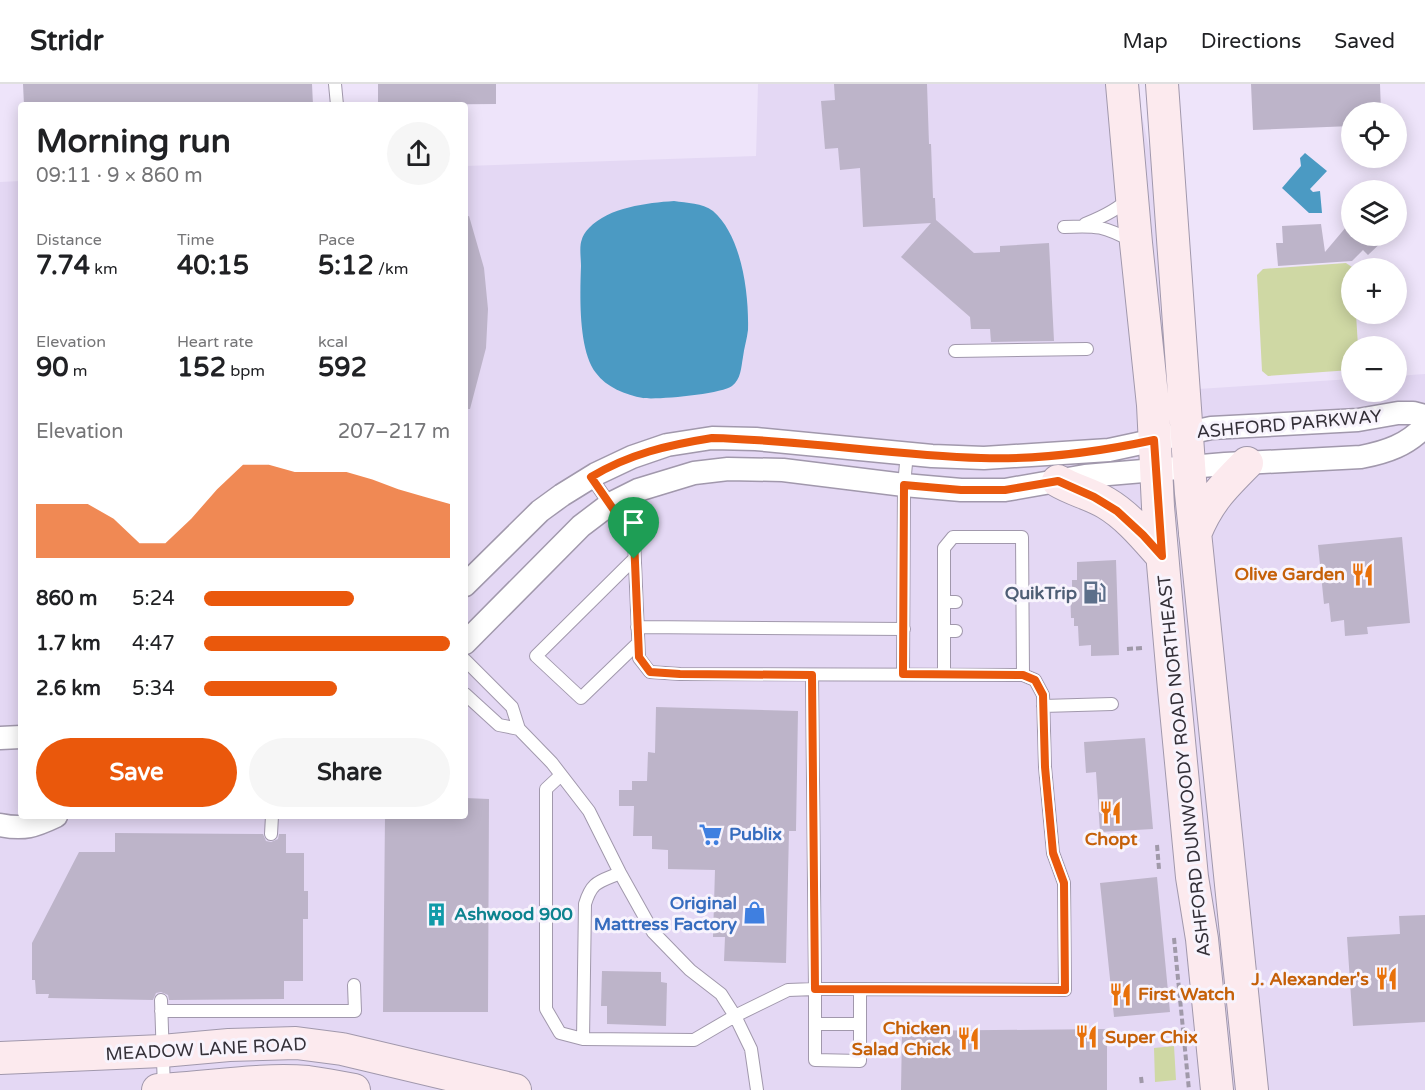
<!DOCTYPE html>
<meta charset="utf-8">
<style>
body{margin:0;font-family:"Varela Round",sans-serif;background:#f6f6f6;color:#202124;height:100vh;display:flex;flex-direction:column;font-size:22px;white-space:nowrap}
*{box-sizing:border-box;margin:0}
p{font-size:20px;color:#757577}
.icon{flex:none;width:33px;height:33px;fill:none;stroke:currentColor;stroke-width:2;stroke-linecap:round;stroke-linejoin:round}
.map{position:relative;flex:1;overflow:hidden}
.drawer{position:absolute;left:18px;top:18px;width:450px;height:717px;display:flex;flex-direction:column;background:#fff;border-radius:6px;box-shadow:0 3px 15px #0003}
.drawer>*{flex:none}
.controls{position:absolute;left:1341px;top:18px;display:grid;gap:12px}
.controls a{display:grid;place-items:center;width:66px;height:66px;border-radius:50%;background:#fff;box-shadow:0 3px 15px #0003;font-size:30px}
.pin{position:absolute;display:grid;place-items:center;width:51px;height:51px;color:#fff;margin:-62px -26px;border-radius:50% 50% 50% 0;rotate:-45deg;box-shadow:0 0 6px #0007}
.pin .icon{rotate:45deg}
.round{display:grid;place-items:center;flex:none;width:63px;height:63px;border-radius:32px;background:#f6f6f6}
.summary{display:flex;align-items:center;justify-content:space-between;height:102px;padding:0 18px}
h1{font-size:33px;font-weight:800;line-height:45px}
.metrics{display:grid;grid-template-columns:repeat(3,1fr);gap:9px;height:102px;padding:6px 18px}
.metrics div{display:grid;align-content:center}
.metrics b{font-size:26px;font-weight:800}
.metrics small{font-size:16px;font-weight:400}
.metrics p{font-size:16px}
.chart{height:168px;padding:12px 18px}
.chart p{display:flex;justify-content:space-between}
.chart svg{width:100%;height:108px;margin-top:6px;fill:#ea580c;opacity:.7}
.action{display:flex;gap:12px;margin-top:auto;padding:12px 18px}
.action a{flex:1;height:69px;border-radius:36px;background:#ea580c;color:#fff;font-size:24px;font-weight:800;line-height:69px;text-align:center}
.action a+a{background:#f6f6f6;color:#202124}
ul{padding:0 18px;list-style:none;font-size:20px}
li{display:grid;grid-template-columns:96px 72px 1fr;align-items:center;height:45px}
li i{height:15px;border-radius:8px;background:#ea580c}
header{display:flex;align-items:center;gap:36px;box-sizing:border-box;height:84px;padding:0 30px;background:#fff;border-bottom:2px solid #e0e0e0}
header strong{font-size:28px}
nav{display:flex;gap:33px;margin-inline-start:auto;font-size:21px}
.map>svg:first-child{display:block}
.built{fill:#e4d8f4}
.green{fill:#cfd8a4}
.water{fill:#4b9ac3}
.building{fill:#bdb4c9}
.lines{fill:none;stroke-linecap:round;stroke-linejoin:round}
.lane-casing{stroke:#a198ac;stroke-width:14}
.street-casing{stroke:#a198ac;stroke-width:25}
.secondary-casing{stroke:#a198ac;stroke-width:34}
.path{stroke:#a099a9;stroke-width:4;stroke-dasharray:6 3;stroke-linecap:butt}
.lane{stroke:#fff;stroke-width:12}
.street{stroke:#fff;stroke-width:22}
.secondary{stroke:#fceaee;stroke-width:32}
.route-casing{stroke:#fff;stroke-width:12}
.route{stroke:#ea580c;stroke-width:8}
.labels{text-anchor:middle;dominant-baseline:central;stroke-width:6;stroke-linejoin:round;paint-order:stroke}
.street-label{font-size:18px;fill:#343038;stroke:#f8f4fd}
.food-label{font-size:18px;font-weight:bold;fill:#c56008;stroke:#f8f4fd;text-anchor:end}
.service-label{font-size:18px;font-weight:bold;fill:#4e5e75;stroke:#f8f4fd;text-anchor:end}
.shop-label{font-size:18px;font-weight:bold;fill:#366cbe;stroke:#f8f4fd;text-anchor:start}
.culture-label{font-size:18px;font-weight:bold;fill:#0d838f;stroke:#f8f4fd;text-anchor:start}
</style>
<header>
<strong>Stridr</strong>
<nav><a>Map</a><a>Directions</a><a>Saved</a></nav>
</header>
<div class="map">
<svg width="1425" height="1006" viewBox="0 0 1425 1006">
<rect width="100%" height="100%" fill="#eee4fa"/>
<path class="built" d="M 758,0 L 1139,0 L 1141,26 L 1198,305 L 1351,295 L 1352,308 L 1396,308 L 1397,292 L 1425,290 L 1425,1006 L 0,1006 L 0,98 L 21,97 L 21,732 L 465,732 L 465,82 L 756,72 Z"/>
<path class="green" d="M 1346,179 L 1352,183 L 1352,230 L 1356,230 L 1358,262 L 1352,262 L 1351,286 L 1268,292 L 1262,287 L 1257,191 L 1263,185 Z
M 1174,962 L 1176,996 L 1155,998 L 1154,964 Z"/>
<path class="water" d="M 1305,69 L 1327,87 L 1310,105 L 1313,108 L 1320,107 L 1322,129 L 1309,129 L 1282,104 L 1301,82 L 1300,74 Z
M 674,117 C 687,119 702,119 713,127 C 742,152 749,210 748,246 C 747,255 744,264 743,273 C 741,284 741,295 732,302 C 722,310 657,316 643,314 C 626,311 606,303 596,289 C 578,266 580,210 581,182 C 581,174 579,162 582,155 C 583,151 587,146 589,144 C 609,123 647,119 674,117 Z"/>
<path class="building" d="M 23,0 L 312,0 L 313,21 L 24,21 Z
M 378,0 L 496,0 L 496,20 L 378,21 Z
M 834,0 L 927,0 L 929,60 L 931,60 L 933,114 L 935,114 L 936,136 L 974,169 L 1000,168 L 1000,162 L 1049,159 L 1054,257 L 991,258 L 990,245 L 971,245 L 970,233 L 901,173 L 931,139 L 863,143 L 860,84 L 840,86 L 838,64 L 825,65 L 821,17 L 835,16 Z
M 1251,0 L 1380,0 L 1381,28 L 1352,28 L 1352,42 L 1253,46 Z
M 469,132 L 484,184 L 488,225 L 486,264 L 470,325 L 465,325 L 465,133 Z
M 1352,136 L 1352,152 L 1388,152 L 1368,171 L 1363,166 L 1352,177 L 1278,182 L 1276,159 L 1283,159 L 1282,142 L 1321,140 L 1325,168 Z
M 1402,453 L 1410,539 L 1367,543 L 1368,550 L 1345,552 L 1344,536 L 1331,538 L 1329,519 L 1324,520 L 1318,461 Z
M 1116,476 L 1119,571 L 1091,572 L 1091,561 L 1079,562 L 1078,542 L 1074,542 L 1074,534 L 1071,534 L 1070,505 L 1072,505 L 1072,496 L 1077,496 L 1077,478 Z
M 656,623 L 798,627 L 796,747 L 789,747 L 786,879 L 724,877 L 725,853 L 713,853 L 715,786 L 668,785 L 668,766 L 652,765 L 652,752 L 633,752 L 634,722 L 619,722 L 619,706 L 632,706 L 632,697 L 647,697 L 648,668 L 655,669 Z
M 1145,654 L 1153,745 L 1100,748 L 1096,688 L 1086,689 L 1084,658 Z
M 465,714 L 489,715 L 488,928 L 383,928 L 385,732 L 465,732 Z
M 115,749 L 263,750 L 266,757 L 271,758 L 278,755 L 279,750 L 286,750 L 286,769 L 304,769 L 304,807 L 308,807 L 308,835 L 303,835 L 303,897 L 284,897 L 284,915 L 169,916 L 168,911 L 161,908 L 156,909 L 153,916 L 48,914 L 49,910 L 36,910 L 35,896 L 32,896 L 32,859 L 79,768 L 115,768 Z
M 1157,793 L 1170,928 L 1114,933 L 1100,799 Z
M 1425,831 L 1425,938 L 1353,942 L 1347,853 L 1400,850 L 1399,832 Z
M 602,887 L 661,888 L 661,898 L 667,899 L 666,942 L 607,940 L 607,922 L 601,922 Z
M 1107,945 L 1107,1006 L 901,1006 L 902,947 Z"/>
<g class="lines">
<defs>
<path id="lane" d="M 335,0 L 337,21
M 1085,140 C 1100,134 1118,126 1129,114
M 1064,143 C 1097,141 1104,142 1134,158
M 955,267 L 1087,265
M 591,393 L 634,455 L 639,574 L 650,588 L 680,590 L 1023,591 L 1035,596 L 1043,611 L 1045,683 L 1053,769 L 1064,799 L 1065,906 L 860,905
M 634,475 L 536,572 L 581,614 L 637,560
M 944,518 L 956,518
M 637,543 L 904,545
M 944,547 L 956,547
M 465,576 L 512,623 L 519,645 L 552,679 L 589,727 L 620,789 L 653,848 L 690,886 L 721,910 L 735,932 L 751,965 L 757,1006
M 903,590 L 904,401 L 907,369
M 944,591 L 944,464 L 953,453 L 1022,453 L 1023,591
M 465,610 L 499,641 L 519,645
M 1043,622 L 1112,620
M 561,691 L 546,705 L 546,925 L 560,949 L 583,955 L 694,956 L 735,932 L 788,906 L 815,905 L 812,591
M 271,750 L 272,732
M 815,905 L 860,905 L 860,977 L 815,976 Z
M 161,916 L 164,1005
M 161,927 L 355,927 L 354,901
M 815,940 L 860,940
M 583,955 L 585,820 C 592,797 599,798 620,789"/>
<path id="street" d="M 465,501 L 540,427 L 562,411 L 596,390 L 632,373 L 667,361 L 712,354 L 756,355 L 932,372 L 984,374 L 1109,366 L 1211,344 L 1358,336 L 1398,329 L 1413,329 L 1425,332
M 465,559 L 581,442 L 610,420 L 638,406 L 694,389 L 728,385 L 783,386 L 904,401 L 961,406 L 1005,406 L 1085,392 L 1225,380 L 1361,373 C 1387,368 1407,361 1425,342
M 0,654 L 21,653
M 0,741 C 24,746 35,742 56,732"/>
<path id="secondary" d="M 1122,0 L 1136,159 L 1153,321 L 1158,423 L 1174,605 L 1192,793 L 1202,855 L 1217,1006
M 1162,0 L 1191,409 L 1252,1006
M 1058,397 C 1073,406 1091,410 1106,419 C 1128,432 1145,453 1162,472
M 1195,450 C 1208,418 1222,404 1247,379
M 0,974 L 162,967 L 229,961 L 296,959 L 342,965 L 515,1006
M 158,1006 C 208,1004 258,994 308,998 C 323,1000 339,1003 354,1006"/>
</defs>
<use href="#lane" class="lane-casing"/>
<use href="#street" class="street-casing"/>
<use href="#secondary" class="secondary-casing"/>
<path class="path" d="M 1127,565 L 1142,564
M 1157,761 L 1159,785
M 1174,854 L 1189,1006
M 1141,993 L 1142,1001"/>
<use href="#lane" class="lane"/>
<use href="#street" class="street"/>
<use href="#secondary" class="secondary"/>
</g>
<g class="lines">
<defs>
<path id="route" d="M 712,354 C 802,356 891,371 981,374 C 1039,376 1098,368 1154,356 L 1162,472 L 1143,451 L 1117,427 L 1094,413 L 1058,397 L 1005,406 L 961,406 L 904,401 L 903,590 L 1023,591 L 1035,596 L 1043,611 L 1045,683 L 1053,769 L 1064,799 L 1065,906 L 815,905 L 812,591 L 680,590 L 650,588 L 639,573 L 634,455 L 591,393 C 629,370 668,361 712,354 Z"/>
</defs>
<use href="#route" class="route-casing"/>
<use href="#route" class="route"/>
</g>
<defs>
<symbol id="restaurant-bare" viewBox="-9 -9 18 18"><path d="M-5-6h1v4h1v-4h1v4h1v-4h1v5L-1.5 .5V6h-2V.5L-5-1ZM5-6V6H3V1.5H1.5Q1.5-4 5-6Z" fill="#e8710a" stroke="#f8f4fd" stroke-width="2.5" paint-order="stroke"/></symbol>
<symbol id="fuel-bare" viewBox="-9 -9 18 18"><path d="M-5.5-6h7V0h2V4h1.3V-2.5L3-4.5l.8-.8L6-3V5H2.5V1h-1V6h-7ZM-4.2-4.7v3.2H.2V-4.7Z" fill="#5c6f8a" stroke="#f8f4fd" stroke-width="2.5" paint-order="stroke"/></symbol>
<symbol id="supermarket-bare" viewBox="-9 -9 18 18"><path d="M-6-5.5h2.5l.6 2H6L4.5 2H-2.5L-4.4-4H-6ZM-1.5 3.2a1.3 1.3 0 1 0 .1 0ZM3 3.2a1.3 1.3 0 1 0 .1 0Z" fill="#3f7fe0" stroke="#f8f4fd" stroke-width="2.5" paint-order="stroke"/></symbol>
<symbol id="shop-bare" viewBox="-9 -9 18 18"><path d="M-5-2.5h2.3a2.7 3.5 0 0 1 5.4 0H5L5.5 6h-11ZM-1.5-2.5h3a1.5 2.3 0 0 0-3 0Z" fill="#3f7fe0" stroke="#f8f4fd" stroke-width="2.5" paint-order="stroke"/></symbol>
<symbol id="building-bare" viewBox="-9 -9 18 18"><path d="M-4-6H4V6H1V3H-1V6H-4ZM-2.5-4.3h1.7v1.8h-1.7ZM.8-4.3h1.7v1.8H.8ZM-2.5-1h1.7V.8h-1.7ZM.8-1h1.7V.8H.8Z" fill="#0f9aa8" stroke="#f8f4fd" stroke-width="2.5" paint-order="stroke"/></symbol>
</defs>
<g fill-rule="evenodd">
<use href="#restaurant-bare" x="1346" y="474" width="33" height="33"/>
<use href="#fuel-bare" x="1078" y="492" width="33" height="33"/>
<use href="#restaurant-bare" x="1094" y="712" width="33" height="33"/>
<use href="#supermarket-bare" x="694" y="734" width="33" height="33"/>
<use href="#shop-bare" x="738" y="812" width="33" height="33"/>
<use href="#building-bare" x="420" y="814" width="33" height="33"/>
<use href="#restaurant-bare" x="1370" y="878" width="33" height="33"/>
<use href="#restaurant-bare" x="1104" y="894" width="33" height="33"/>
<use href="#restaurant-bare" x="1070" y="936" width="33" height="33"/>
<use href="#restaurant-bare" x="952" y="938" width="33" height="33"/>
</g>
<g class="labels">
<g class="street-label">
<text transform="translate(1289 340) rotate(-5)">ASHFORD PARKWAY</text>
<text transform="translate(1184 682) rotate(-96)">ASHFORD DUNWOODY ROAD NORTHEAST</text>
<text transform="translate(206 965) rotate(-3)">MEADOW LANE ROAD</text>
</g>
<g class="food-label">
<text x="1345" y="490">Olive Garden</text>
<text x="1111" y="755" text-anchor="middle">Chopt</text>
<text x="1369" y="895">J. Alexander's</text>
<text x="1138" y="910" text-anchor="start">First Watch</text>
<text x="951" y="944">Chicken<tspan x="951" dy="21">Salad Chick</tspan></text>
<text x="1105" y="953" text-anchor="start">Super Chix</text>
</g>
<g class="service-label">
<text x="1077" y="509">QuikTrip</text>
</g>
<g class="shop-label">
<text x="729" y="750">Publix</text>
<text x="737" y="819" text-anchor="end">Original<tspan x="737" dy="21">Mattress Factory</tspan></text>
</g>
<g class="culture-label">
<text x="454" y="830">Ashwood 900</text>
</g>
</g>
</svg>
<div class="controls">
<a><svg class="icon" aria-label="locate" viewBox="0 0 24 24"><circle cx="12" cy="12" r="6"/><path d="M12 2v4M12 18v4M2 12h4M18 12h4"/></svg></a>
<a><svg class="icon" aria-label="layers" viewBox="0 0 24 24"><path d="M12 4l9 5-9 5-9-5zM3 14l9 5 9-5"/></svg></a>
<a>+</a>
<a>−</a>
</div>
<div class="pin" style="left:634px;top:475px;background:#1e9e55"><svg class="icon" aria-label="arrive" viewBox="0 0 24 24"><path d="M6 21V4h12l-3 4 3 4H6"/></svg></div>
<section class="drawer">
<div class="summary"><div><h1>Morning run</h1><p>09:11 · 9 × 860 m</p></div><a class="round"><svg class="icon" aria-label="share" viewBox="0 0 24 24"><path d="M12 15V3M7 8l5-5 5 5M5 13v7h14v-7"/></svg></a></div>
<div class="metrics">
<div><p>Distance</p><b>7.74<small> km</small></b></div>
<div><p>Time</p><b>40:15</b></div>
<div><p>Pace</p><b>5:12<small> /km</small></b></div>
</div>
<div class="metrics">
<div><p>Elevation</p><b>90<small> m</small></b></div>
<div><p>Heart rate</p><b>152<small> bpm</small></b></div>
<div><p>kcal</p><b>592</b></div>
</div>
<div class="chart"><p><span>Elevation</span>207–217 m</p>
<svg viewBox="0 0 160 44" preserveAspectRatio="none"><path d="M0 44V22L10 22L20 22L30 28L40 38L50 38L60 28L70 16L80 6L90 6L100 9L110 9L120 9L130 12L140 16L150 19L160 22V44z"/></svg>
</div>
<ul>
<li><b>860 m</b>5:24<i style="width:61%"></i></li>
<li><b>1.7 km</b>4:47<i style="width:100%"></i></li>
<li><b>2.6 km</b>5:34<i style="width:54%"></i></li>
</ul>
<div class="action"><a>Save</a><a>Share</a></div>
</section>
</div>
